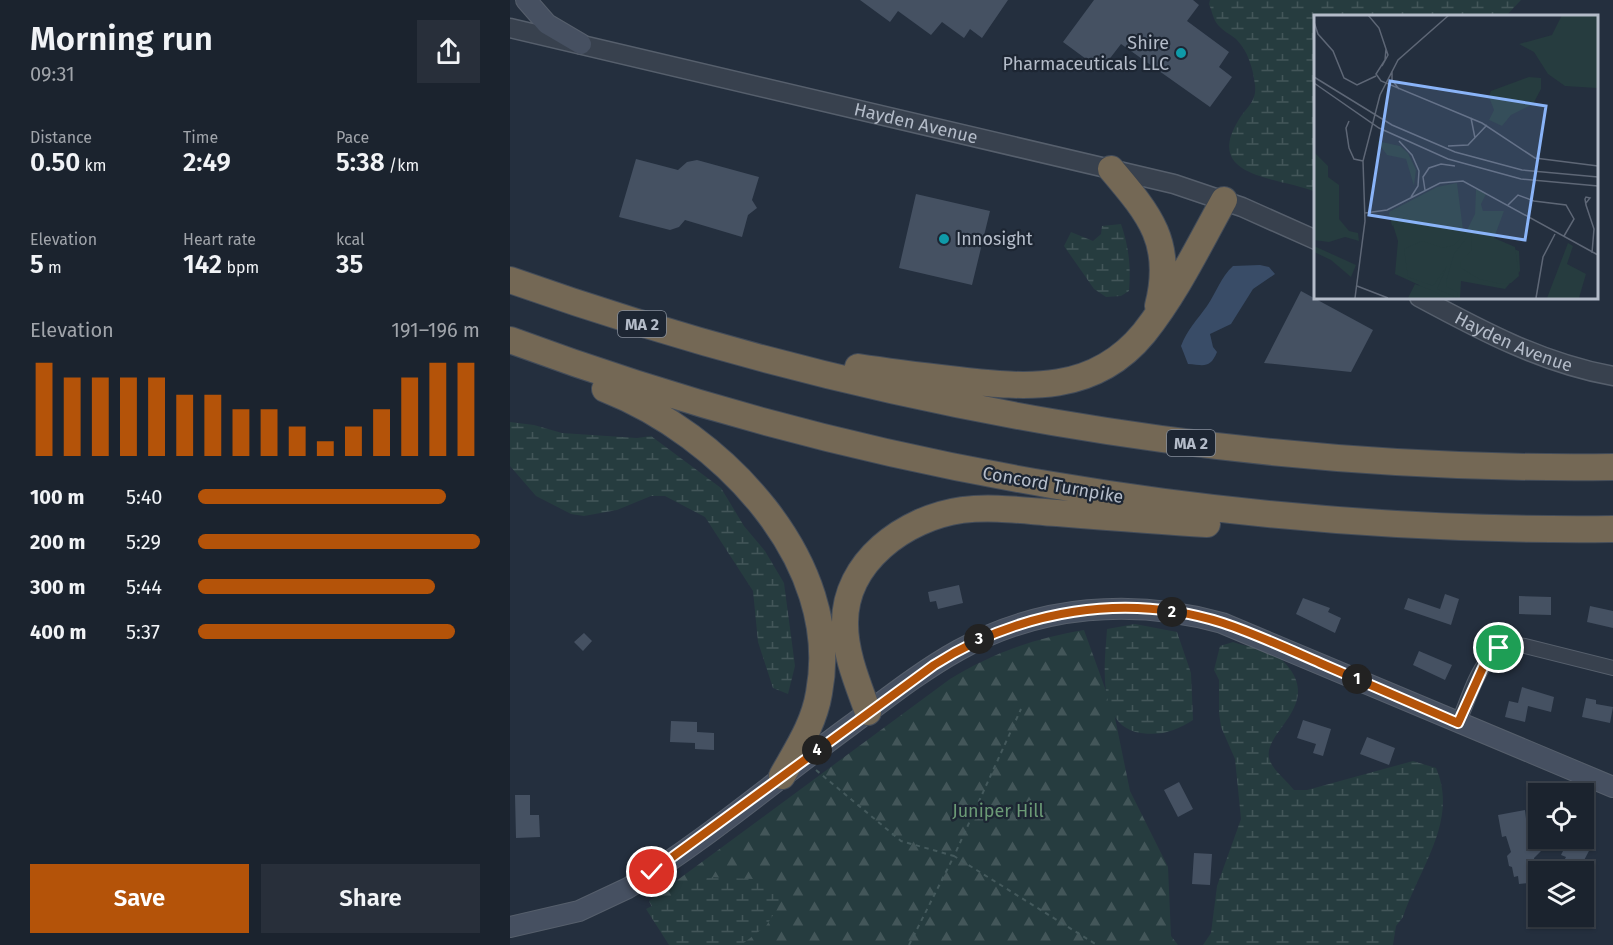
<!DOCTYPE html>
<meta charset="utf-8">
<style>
body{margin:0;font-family:"Fira Sans",sans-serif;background:#282f3a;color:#f1f3f6;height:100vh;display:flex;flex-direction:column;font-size:22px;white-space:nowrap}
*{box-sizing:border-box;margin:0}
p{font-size:20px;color:#a0a4aa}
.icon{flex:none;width:33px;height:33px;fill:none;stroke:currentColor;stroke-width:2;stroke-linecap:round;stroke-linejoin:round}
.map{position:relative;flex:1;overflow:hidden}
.sheet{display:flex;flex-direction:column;background:#1b232e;width:510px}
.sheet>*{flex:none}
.fabs{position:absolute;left:1018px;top:783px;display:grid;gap:12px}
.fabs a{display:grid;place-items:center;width:66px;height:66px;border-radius:0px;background:#1b232e;box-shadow:0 2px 4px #0004,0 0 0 2px #39404a;font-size:30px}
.pin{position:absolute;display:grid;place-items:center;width:51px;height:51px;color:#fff;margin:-26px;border:3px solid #fff;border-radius:50%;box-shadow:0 2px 6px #0007}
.km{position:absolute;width:30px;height:30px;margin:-15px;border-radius:50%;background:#222;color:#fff;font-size:16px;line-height:30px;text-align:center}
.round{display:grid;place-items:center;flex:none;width:63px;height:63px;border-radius:0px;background:#282f3a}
.head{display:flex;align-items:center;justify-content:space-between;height:102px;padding:0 30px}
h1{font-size:33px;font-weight:600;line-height:45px}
.figures{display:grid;grid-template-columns:repeat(3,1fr);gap:9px;height:102px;padding:6px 30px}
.figures div{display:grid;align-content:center}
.figures b{font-size:26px;font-weight:600}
.figures small{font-size:16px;font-weight:400}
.figures p{font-size:16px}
.chart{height:168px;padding:12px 30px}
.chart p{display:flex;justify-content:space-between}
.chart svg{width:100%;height:108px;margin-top:6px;stroke:#b45309;stroke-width:6}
.button{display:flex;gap:12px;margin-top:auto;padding:12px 30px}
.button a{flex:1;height:69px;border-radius:0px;background:#b45309;color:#fff;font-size:24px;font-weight:600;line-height:69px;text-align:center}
.button a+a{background:#282f3a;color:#f1f3f6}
ul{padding:0 30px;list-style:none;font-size:20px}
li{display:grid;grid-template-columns:96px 72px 1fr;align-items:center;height:45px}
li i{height:15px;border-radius:8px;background:#b45309}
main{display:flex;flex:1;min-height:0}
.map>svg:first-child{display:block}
.forest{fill:url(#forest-firs)}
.wetland{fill:url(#wetland-marsh)}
.water{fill:#394c67}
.building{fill:#455162}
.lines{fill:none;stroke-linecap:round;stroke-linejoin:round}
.minor-casing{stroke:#565f6c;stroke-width:16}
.tertiary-casing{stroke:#565f6c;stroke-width:21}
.secondary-casing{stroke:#565f6c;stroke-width:22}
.motorway-casing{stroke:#434c59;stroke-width:28}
.path{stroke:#44595c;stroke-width:2;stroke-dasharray:4.5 4.5;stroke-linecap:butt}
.minor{stroke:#38414e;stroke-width:14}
.tertiary{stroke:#38414e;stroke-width:18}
.secondary{stroke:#465061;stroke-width:20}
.motorway{stroke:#746855;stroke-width:26}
.route-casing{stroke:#fff;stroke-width:12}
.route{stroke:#b45309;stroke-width:8}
.culture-dot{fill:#0f9aa8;stroke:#1d2633;stroke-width:2}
.labels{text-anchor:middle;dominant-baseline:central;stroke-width:4.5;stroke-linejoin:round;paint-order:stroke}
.shield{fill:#1d2633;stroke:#878f9c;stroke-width:1.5}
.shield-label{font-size:16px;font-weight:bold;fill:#b4bcc9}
.poi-label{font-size:18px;fill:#b4bcc9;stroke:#1d2633;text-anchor:end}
.street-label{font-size:18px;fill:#b4bcc9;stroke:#1d2633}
.park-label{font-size:18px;fill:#6b9a76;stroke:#1d2633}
.inset-road{fill:none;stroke:#5e6776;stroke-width:1.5}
.view{fill:#8ab4f8;fill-opacity:0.15;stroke:#8ab4f8;stroke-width:3}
.inset-edge{fill:none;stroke:#b4bcc9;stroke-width:3}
</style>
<main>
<section class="sheet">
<div class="head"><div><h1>Morning run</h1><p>09:31</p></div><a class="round"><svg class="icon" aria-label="share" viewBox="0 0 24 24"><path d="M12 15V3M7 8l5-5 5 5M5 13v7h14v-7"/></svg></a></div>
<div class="figures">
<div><p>Distance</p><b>0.50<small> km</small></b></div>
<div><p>Time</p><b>2:49</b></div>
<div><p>Pace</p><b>5:38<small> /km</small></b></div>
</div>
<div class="figures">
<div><p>Elevation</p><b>5<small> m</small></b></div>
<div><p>Heart rate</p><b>142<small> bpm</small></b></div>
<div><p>kcal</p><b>35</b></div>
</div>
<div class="chart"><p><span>Elevation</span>191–196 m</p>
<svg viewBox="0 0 160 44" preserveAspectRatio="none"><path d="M5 44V6M15 44V12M25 44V12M35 44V12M45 44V12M55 44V19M65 44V19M75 44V25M85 44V25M95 44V32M105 44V38M115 44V32M125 44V25M135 44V12M145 44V6M155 44V6"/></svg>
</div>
<ul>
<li><b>100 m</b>5:40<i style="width:88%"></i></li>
<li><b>200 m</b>5:29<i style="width:100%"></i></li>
<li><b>300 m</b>5:44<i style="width:84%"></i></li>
<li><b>400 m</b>5:37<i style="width:91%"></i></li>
</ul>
<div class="button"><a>Save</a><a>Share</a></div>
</section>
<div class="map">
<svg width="1103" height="945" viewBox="0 0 1103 945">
<defs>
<pattern id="forest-firs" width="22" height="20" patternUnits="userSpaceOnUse" patternTransform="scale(1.5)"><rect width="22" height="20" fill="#263c3f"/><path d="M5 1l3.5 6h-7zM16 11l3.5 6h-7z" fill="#435659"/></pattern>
<pattern id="wetland-marsh" width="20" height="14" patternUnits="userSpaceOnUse" patternTransform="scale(1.5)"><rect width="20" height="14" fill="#263c3f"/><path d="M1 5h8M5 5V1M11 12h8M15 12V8" fill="none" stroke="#435659"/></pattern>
</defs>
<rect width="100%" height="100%" fill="#242f3e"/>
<path class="forest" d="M 574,630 L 604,713 L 620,791 L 658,867 L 661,936 L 668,945 L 161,945 L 139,901 L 440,679 C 483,653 525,638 574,630 Z"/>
<path class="wetland" d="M 700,0 L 1011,0 L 996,16 L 806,16 L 806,192 C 771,177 693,179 728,121 C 736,107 747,102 745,85 C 743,68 738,51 726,39 C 720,34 713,31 708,25 C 703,19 702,11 699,4 Z
M 611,224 C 619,247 621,267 619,291 L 611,296 L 596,297 L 584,289 L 554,246 L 561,232 L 583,241 L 591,234 L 592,226 Z
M 0,422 L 24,425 L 52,433 L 127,438 L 141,436 L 211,488 L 234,526 L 255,551 L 274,583 L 285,666 L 278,694 L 263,688 L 248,642 L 243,591 L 195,517 L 155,496 L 141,496 L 107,510 L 74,516 L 61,514 L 26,496 L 0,466 Z
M 625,624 L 667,632 L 681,673 L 683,720 C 665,731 652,736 631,733 C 585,726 595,662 597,629 Z
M 723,642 C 735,647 747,646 759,651 C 767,654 775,662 780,669 C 809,709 749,735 760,761 C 764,771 777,781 784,790 L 797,790 L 903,761 L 926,768 C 949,820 909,868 893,917 L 886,926 L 883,945 L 693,945 L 701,933 L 707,886 L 731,819 L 725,759 L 711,727 L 709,713 L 709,680 L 704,670 L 710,646 Z
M 199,877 L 243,879 L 252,883 L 265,881 L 270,898 L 267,909 L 256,926 L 231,945 L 159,945 L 136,909 Z"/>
<path class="water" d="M 750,265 L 759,267 L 765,274 L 743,289 L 721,324 L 700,334 L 703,347 L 707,352 C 700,369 694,365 678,364 L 671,346 C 677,330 687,320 697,306 C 706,293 711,277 723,266 Z"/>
<path class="building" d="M 350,0 L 498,0 L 472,38 L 460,29 L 454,38 L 432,22 L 421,35 L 388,11 L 380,22 Z
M 584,0 L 683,0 L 689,5 L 677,21 L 719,52 L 709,67 L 722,77 L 700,107 L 611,44 L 591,70 L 553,42 Z
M 126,159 L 168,170 L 177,162 L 187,160 L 249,177 L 242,200 L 247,208 L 238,215 L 232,237 L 175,220 L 169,227 L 160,230 L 109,217 Z
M 406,194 L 480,211 L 462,285 L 389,268 Z
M 791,291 L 863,330 L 841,372 L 754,363 Z
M 449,585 L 453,603 L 428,609 L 426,601 L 420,602 L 418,592 Z
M 935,594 L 949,599 L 941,625 L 894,609 L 898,598 L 930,609 Z
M 1009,596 L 1041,597 L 1041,615 L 1009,614 Z
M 793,598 L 820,608 L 818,612 L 831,618 L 825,633 L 786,614 Z
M 1080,606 L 1103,611 L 1103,628 L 1077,622 Z
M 74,633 L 82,641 L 73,651 L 64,642 Z
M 909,651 L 942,665 L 935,680 L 903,665 Z
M 1012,687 L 1044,697 L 1041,712 L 1018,706 L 1015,722 L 995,717 L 999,701 L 1008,703 Z
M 1076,698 L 1086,700 L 1086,704 L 1103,707 L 1100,723 L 1072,717 Z
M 793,720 L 821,729 L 813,756 L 803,753 L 806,744 L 787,738 Z
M 161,721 L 187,722 L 187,732 L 204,733 L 204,750 L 185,749 L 185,743 L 160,742 Z
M 857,737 L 885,748 L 879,765 L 850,754 Z
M 669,782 L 683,809 L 668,817 L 654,790 Z
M 5,795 L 20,795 L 20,815 L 29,815 L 30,837 L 6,838 Z
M 1015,810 L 1019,844 L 1031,851 L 1024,858 L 1027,882 L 1009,884 L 1008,876 L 1004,877 L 1002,867 L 999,866 L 997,856 L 1001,852 L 996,836 L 992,837 L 988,815 Z
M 1059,839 L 1080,849 L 1071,866 L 1068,864 L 1064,872 L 1048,872 L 1056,857 L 1051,855 Z
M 684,853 L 702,854 L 700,885 L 682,884 Z"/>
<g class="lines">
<defs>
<path id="minor" d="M 948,723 C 963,691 972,639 1015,646 L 1103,668"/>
<g id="tertiary">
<path id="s1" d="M 0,28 L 664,184 L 732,207 L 806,240"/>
<path id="s2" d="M 909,297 C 972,331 1032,363 1103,376"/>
</g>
<path id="secondary" d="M 16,0 L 37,24 L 71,44
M 0,927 L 69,911 L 118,888 C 196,840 267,779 341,725 C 376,699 411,671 449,650 C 530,605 624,598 712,623 L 1103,787"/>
<path id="motorway" d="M 601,169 C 640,215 664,243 648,306
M 0,280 C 353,405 728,472 1103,467
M 0,340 C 353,471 727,533 1103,529
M 348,367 C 381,372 414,376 448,380 C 517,388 584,394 634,333 C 666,293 689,245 714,200
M 95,389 C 210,434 334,560 309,693 C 304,724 287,749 272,776
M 358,712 C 348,684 335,654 335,624 C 334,562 395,518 452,510 C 483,506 516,511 547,513 C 597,517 647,521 697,524"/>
</defs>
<use href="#minor" class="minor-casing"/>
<use href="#tertiary" class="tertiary-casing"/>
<use href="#secondary" class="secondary-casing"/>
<use href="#motorway" class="motorway-casing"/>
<path class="path" d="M 306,770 L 391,841 L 444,856 L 511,709
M 399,945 L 444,856 L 587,945"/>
<use href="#minor" class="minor"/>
<use href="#tertiary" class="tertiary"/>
<use href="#secondary" class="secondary"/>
<use href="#motorway" class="motorway"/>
</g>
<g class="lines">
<defs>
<path id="route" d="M 142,872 L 424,665 C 510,610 615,592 713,623 C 746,634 778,649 810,663 C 856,683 902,703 948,723 L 975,663 L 989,648"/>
</defs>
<use href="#route" class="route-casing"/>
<use href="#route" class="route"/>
</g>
<g class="culture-dot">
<circle cx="671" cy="53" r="6"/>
<circle cx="434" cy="239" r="6"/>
</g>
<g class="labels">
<g class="shield">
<rect x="108" y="311" width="48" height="26" rx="4.5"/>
<rect x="657" y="430" width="48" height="26" rx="4.5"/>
</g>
<g class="shield-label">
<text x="132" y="324">MA 2</text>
<text x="681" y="443">MA 2</text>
</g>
<g class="poi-label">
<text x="659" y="43">Shire<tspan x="659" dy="21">Pharmaceuticals LLC</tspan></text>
<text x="446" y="239" text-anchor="start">Innosight</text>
</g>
<g class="street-label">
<text stroke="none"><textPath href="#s1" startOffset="417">Hayden Avenue</textPath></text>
<text stroke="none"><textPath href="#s2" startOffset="105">Hayden Avenue</textPath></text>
<text transform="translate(543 485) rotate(10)">Concord Turnpike</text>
</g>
<g class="park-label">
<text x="488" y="811">Juniper Hill</text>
</g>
</g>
<g transform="translate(804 15)">
<rect width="284" height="284" fill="#242f3e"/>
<path d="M 0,137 L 14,151 L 14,162 L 25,170 L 25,204 L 35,216 L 44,218 L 45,226 L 31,222 L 15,227 L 0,225 ZM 143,168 L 149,215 L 205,236 L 206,256 L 191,274 L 147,266 L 146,283 L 109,283 L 105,270 L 81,259 L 84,226 L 75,197 L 123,172 ZM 0,231 L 42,250 L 37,262 L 17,245 L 0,237 Z" fill="#263c3f"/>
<path d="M 215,62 L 227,63 L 227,74 L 219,89 L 197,100 L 188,111 L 175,105 L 180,95 L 175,82 L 177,76 ZM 63,126 L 86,131 L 94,138 L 102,155 L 100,171 L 92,144 L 73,140 ZM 162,174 L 172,179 L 167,189 L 169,196 L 190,196 L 180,223 L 201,232 L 205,261 L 197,268 L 187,269 L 165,264 L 147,253 L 146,247 L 157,236 L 158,222 L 154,221 L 140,239 L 132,267 L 133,272 L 143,277 L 144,283 L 123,274 L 133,251 L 119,271 L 94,262 L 90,234 L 108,226 L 129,233 L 140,230 L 151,219 L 161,199 ZM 84,195 L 94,200 L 78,211 L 75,198 ZM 101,269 L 117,275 L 133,283 L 94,283 Z" fill="#263c3f"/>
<path d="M 248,0 L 283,0 L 283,73 L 251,71 L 234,59 L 220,37 L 205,29 L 238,20 ZM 254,228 L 259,231 L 253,249 L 272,259 L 265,283 L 233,283 Z" fill="#263c3f"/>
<path class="inset-road" d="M 54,0 L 65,13 L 74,40 L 68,51M 0,7 L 4,19 L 19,36 L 30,63 L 43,70 L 62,61M 72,34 L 71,45 L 62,59 L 67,66 L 168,108 L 221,143 L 284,151M 78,56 L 78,65 L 85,74M 0,62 L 78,110 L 141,137 L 208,155 L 284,162M 0,68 L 65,113 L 134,144 L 207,164 L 284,171M 157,103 L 161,123M 35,106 L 32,113 L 35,133 L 40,144 L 49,146M 85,126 L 98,140 L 105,156 L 104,171 L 97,182M 134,131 L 154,130 L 173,110M 111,175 L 109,162 L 115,153 L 127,149 L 141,151M 272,188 L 276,183 L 272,182 L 271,184 L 272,190 L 280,214 L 278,238M 194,190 L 204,180 L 220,186 L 252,190 L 260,204 L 250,221M 51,198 L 73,195 L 126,168 L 149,166 L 284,240M 43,271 L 74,283M 41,283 L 51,206 L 49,146 L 66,80 L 84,45 L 135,0M 222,283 L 229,242 L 241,219"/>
<path class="view" d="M 76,66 L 232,91 L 211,225 L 55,200 Z"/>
<rect width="284" height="284" class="inset-edge"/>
</g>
</svg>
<div class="fabs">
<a><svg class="icon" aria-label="locate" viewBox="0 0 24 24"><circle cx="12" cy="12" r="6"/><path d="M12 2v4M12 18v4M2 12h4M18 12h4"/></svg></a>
<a><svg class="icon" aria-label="layers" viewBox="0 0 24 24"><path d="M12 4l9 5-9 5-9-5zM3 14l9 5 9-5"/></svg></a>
</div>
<div class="pin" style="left:989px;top:648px;background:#1e9e55"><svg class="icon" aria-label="arrive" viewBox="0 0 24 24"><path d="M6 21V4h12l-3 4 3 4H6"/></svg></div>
<div class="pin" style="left:142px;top:872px;background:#d93025"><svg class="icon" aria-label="check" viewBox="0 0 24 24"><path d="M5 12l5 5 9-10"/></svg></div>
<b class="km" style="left:847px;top:679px">1</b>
<b class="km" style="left:662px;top:612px">2</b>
<b class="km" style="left:469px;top:639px">3</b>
<b class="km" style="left:307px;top:750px">4</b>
</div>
</main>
